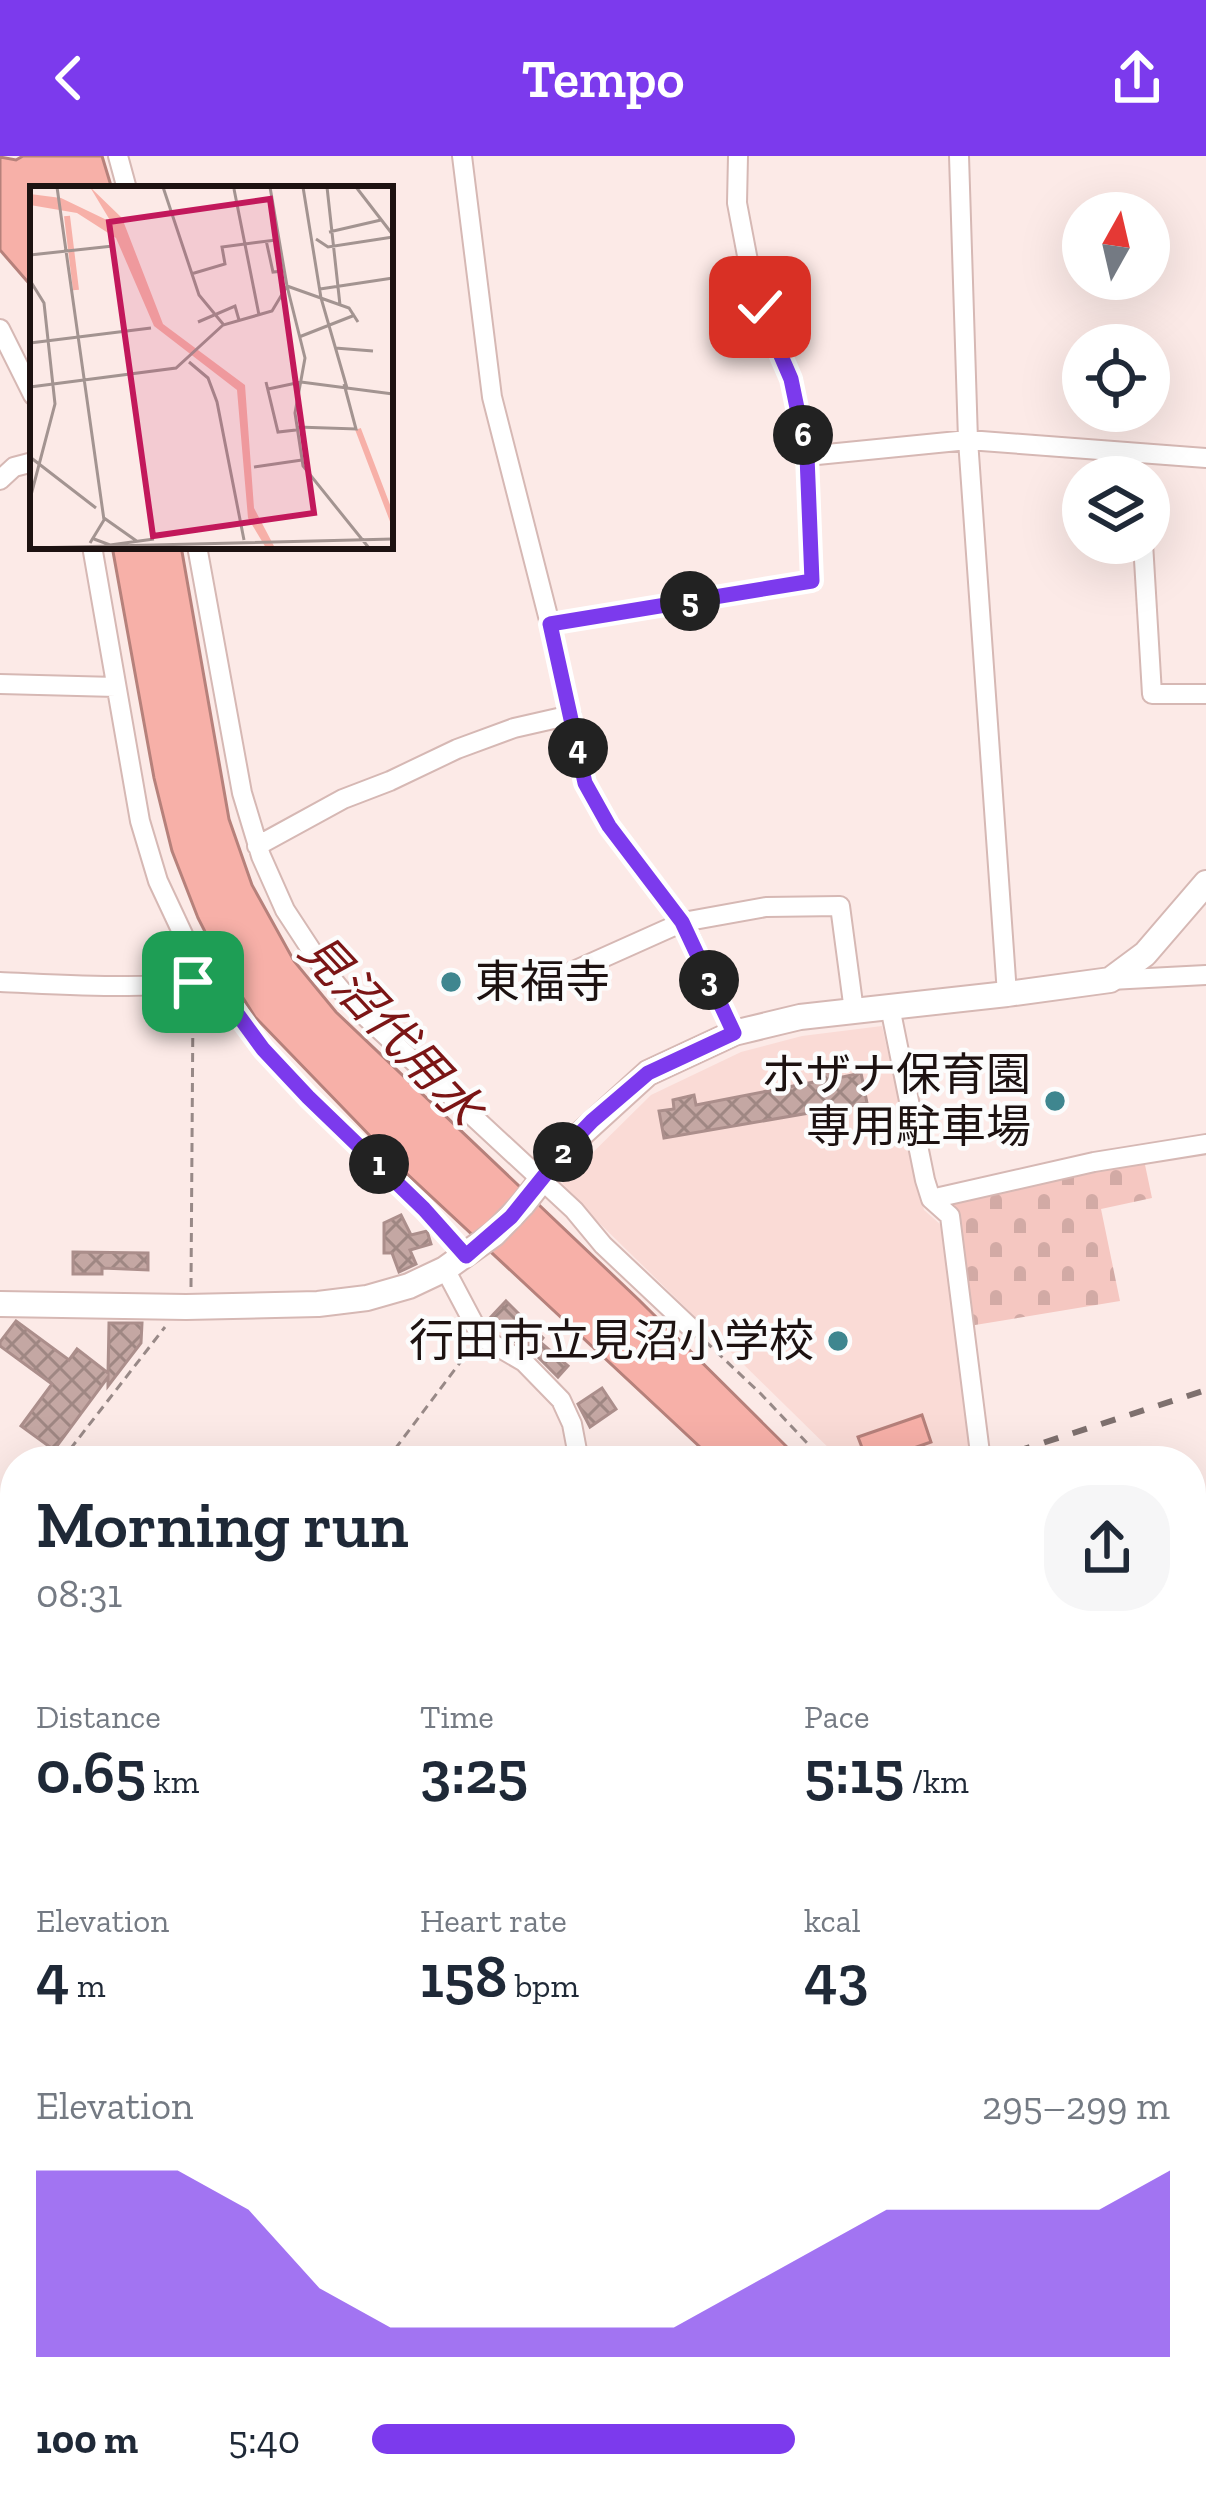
<!DOCTYPE html>
<meta charset="utf-8">
<style>
body{margin:0;font-family:"Zilla Slab","Noto Sans JP",serif;background:#f6f6f7;color:#1f2937;height:100vh;display:flex;flex-direction:column;font-size:45px;white-space:nowrap}
*{box-sizing:border-box;margin:0}
p{font-size:39px;color:#747a83}
.icon{flex:none;width:66px;height:66px;fill:none;stroke:currentColor;stroke-width:2;stroke-linecap:round;stroke-linejoin:round}
.map{position:relative;flex:1;overflow:hidden}
.details{position:absolute;left:0px;top:1290px;width:1206px;height:1062px;display:flex;flex-direction:column;background:#fff;border-radius:48px 48px 0 0;box-shadow:0 12px 48px #0002}
.details>*{flex:none}
.needle{width:78px;rotate:8deg}
.controls{position:absolute;left:1062px;top:36px;display:grid;gap:24px}
.controls a{display:grid;place-items:center;width:108px;height:108px;border-radius:50%;background:#fff;box-shadow:0 12px 48px #0002;font-size:60px}
.pin{position:absolute;display:grid;place-items:center;width:102px;height:102px;color:#fff;margin:-51px;border-radius:24px;box-shadow:0 6px 18px #0006}
.km{position:absolute;width:60px;height:60px;margin:-30px;border-radius:50%;background:#222;color:#fff;font-size:33px;line-height:60px;text-align:center}
.round{display:grid;place-items:center;flex:none;width:126px;height:126px;border-radius:48px;background:#f6f6f7}
.head{display:flex;align-items:center;justify-content:space-between;height:204px;padding:0 36px}
h1{font-size:66px;font-weight:600;line-height:90px}
.metrics{display:grid;grid-template-columns:repeat(3,1fr);gap:18px;height:204px;padding:12px 36px}
.metrics div{display:grid;align-content:center}
.metrics b{font-size:60px;font-weight:600}
.metrics small{font-size:33px;font-weight:400}
.metrics p{font-size:33px}
.chart{height:336px;padding:24px 36px}
.chart p{display:flex;justify-content:space-between}
.chart svg{width:100%;height:216px;margin-top:12px;fill:#7c3aed;opacity:.7}
ul{padding:0 36px;list-style:none;font-size:39px}
li{display:grid;grid-template-columns:192px 144px 1fr;align-items:center;height:90px}
li i{height:30px;border-radius:15px;background:#7c3aed}
header{display:flex;justify-content:space-between;align-items:center;height:156px;padding:0 36px;background:#7c3aed;color:#fff;font-size:54px;font-weight:600}
.map>svg:first-child{display:block}
.built{fill:#fadbd6}
.cemetery{fill:url(#cemetery-stones)}
.water{fill:#f7b0a8;stroke:#b6817b;stroke-width:3}
.building{fill:url(#building-cross-hatch);stroke:#ab8e8b;stroke-width:3}
.lines{fill:none;stroke-linecap:round;stroke-linejoin:round}
.minor-casing{stroke:#d6b8b4;stroke-width:22}
.major-casing{stroke:#d6b8b4;stroke-width:28}
.path{stroke:#988987;stroke-width:3;stroke-dasharray:9 6;stroke-linecap:butt}
.minor{stroke:#fff;stroke-width:18}
.major{stroke:#fff;stroke-width:24}
.rail{stroke:#7e706e;stroke-width:6;stroke-dasharray:15 15;stroke-linecap:butt}
.route-casing{stroke:#fff;stroke-width:24}
.route{stroke:#7c3aed;stroke-width:15}
.poi-dot{fill:#3f868f;stroke:#fcfcfc;stroke-width:4.5}
.labels{text-anchor:middle;dominant-baseline:central;stroke-width:9;stroke-linejoin:round;paint-order:stroke}
.poi-label{font-size:45px;fill:#1d1211;stroke:#fcfcfc;text-anchor:end}
.water-label{font-size:48px;font-style:italic;fill:#7b1515;stroke:#fcfcfc}
.inset-river{fill:none;stroke:#f7b0a8;stroke-width:6}
.inset-road{fill:none;stroke:#a39491;stroke-width:3}
.view{fill:#c2185b;fill-opacity:0.15;stroke:#c2185b;stroke-width:6}
.inset-edge{fill:none;stroke:#1d1211;stroke-width:6}
</style>
<header><svg class="icon" aria-label="back" viewBox="0 0 24 24"><path d="M15 5l-7 7 7 7"/></svg>Tempo<svg class="icon" aria-label="share" viewBox="0 0 24 24"><path d="M12 15V3M7 8l5-5 5 5M5 13v7h14v-7"/></svg></header>
<div class="map">
<svg width="1206" height="2352" viewBox="0 0 1206 2352">
<defs>
<pattern id="cemetery-stones" width="16" height="16" patternUnits="userSpaceOnUse" patternTransform="scale(3)"><rect width="16" height="16" fill="#f5c7c1"/><path d="M2 7V4a2 2 0 0 1 4 0v3zM10 15v-3a2 2 0 0 1 4 0v3z" fill="#d2aaa5"/></pattern>
<pattern id="building-cross-hatch" width="8" height="8" patternUnits="userSpaceOnUse" patternTransform="scale(3)"><rect width="8" height="8" fill="#c4a7a3"/><path d="M0 0l8 8M0 8l8-8" fill="none" stroke="#9f8783"/></pattern>
</defs>
<rect width="100%" height="100%" fill="#fceae7"/>
<path class="built" d="M 882,870 L 924,1054 L 941,1069 L 971,1300 L 955,1305 L 842,1305 L 586,1054 L 562,1027 L 651,939 L 741,896 L 802,880 Z"/>
<path class="cemetery" d="M 1144,1004 L 1152,1042 L 1101,1053 L 1120,1145 L 969,1170 L 951,1045 Z"/>
<path class="water" d="M 23,0 L 102,0 L 112,33 L 33,33 L 33,132 L 0,94 L 0,1 L 16,4 Z
M 112,390 L 181,390 L 229,663 L 252,729 L 294,805 L 336,856 L 639,1144 L 801,1305 L 715,1305 L 405,1016 L 255,861 L 221,807 L 198,762 L 172,695 L 154,622 Z
M 922,1259 L 931,1286 L 877,1305 L 867,1305 L 858,1281 Z"/>
<path class="building" d="M 835,907 L 838,922 L 861,917 L 867,947 L 664,982 L 659,955 L 674,953 L 673,944 L 694,939 L 696,949 L 824,924 L 821,910 Z
M 401,1059 L 411,1079 L 427,1075 L 431,1088 L 410,1094 L 416,1108 L 399,1116 L 392,1097 L 384,1097 L 384,1067 Z
M 73,1096 L 148,1097 L 148,1114 L 102,1112 L 102,1118 L 73,1118 Z
M 506,1145 L 543,1182 L 540,1186 L 568,1210 L 558,1221 L 533,1196 L 513,1184 L 490,1162 Z
M 16,1165 L 69,1204 L 77,1193 L 108,1217 L 109,1167 L 142,1167 L 141,1187 L 108,1230 L 108,1221 L 54,1294 L 21,1270 L 52,1228 L 0,1190 L 0,1186 Z
M 602,1232 L 616,1253 L 590,1271 L 578,1248 Z"/>
<g class="lines">
<defs>
<path id="minor" d="M 118,0 L 127,33
M 462,0 L 492,241 L 550,468 L 585,627 L 609,670 L 683,766 L 734,877
M 738,0 L 737,47 L 753,131 L 791,223 L 807,300
M 959,0 L 968,284 L 1007,838
M 0,173 L 33,239
M 0,324 L 14,311 L 33,306
M 1143,387 L 1152,538 L 1206,538
M 197,390 L 242,637 L 261,700 L 285,754 L 323,812 L 355,851 L 574,1054 L 603,1089 L 691,1172
M 550,468 L 812,425 L 807,300 L 968,284 L 1206,302
M 0,528 L 116,531
M 257,690 L 343,643 L 390,625 L 457,593 L 514,572 L 571,559
M 1110,824 L 1206,819
M 0,826 C 38,827 177,837 203,821 L 158,725 L 140,665 L 92,390
M 549,826 L 683,766 L 766,751 L 840,750 L 854,855
M 890,851 L 925,1024 L 931,1043 L 950,1060 L 981,1305
M 931,1043 L 1094,1006 L 1206,988
M 445,1113 L 481,1181 L 524,1206 L 561,1244 L 572,1268 L 579,1305
M 1191,1376 L 1206,1375
M 1191,1536 L 1206,1496
M 1191,1697 L 1206,1697
M 0,2031 L 15,2040
M 1191,2042 L 1206,2083
M 1191,2235 L 1206,2225
M 468,2337 L 491,2352
M 796,2337 L 799,2352
M 620,2352 L 628,2337"/>
<path id="major" d="M 0,1148 L 186,1151 L 318,1148 L 367,1142 L 409,1130 L 445,1113 L 494,1078 L 522,1049 L 569,989 L 648,917 L 734,877 L 800,861 L 1007,838 L 1110,824 L 1145,798 L 1206,727"/>
</defs>
<use href="#minor" class="minor-casing"/>
<use href="#major" class="major-casing"/>
<path class="path" d="M 219,834 L 263,893 L 449,1080
M 191,1131 L 193,846
M 705,1185 L 761,1238 L 824,1305
M 61,1305 L 165,1171
M 386,1305 L 468,1196
M 0,1390 L 15,1369
M 0,1566 L 15,1576
M 1191,1967 L 1206,1971
M 0,2168 L 15,2148
M 711,2337 L 713,2352
M 1101,2337 L 1101,2352"/>
<use href="#minor" class="minor"/>
<use href="#major" class="major"/>
<path class="rail" d="M 987,1305 L 1206,1234
M 0,1822 L 15,1809"/>
</g>
<g class="lines">
<defs>
<path id="route" d="M 193,826 L 203,820 L 222,837 L 263,893 L 308,941 L 424,1053 L 466,1100 L 511,1061 L 569,989 L 592,965 L 648,917 L 734,877 L 682,766 L 609,670 L 585,627 L 550,468 L 812,425 L 807,300 L 791,223 L 760,151"/>
</defs>
<use href="#route" class="route-casing"/>
<use href="#route" class="route"/>
</g>
<g class="poi-dot">
<circle cx="451" cy="826" r="12"/>
<circle cx="1055" cy="945" r="12"/>
<circle cx="838" cy="1185" r="12"/>
</g>
<g class="labels">
<g class="poi-label">
<text x="475" y="826" text-anchor="start">東福寺</text>
<text x="1031" y="919">ホザナ保育園<tspan x="1031" dy="52">専用駐車場</tspan></text>
<text x="814" y="1185">行田市立見沼小学校</text>
</g>
<g class="water-label">
<text transform="translate(391 873) rotate(47)">見沼代用水</text>
</g>
</g>
<g transform="translate(30 30)">
<rect width="363" height="363" fill="#fceae7"/>
<path d="M 60,1 L 92,32 L 133,138 L 215,199 L 224,322 L 245,362 L 236,362 L 218,332 L 207,204 L 124,140 L 86,52 L 47,27 L 0,19 L 0,8 L 31,12 L 81,36 Z" fill="#f7b0a8"/>
<path class="inset-river" d="M 37,30 L 46,104M 328,243 L 363,335"/>
<path class="inset-road" d="M 27,1 L 74,334 L 60,357M 133,1 L 169,109 L 193,138M 156,1 L 227,1M 273,1 L 291,112 L 317,202M 297,1 L 310,119M 326,1 L 363,49M 204,3 L 229,129M 299,46 L 351,34M 286,53 L 298,61 L 363,51M 236,54 L 243,86 L 253,85M 0,69 L 83,60M 161,88 L 195,78 L 192,61 L 246,54M 257,100 L 275,172 L 265,227 L 273,280 L 339,362M 257,100 L 319,122 L 328,136M 290,103 L 363,92M 168,136 L 205,120 L 209,134M 269,151 L 325,129M 0,157 L 121,142M 305,162 L 343,165M 159,176 L 178,192 L 187,216 L 214,354M 236,196 L 248,246 L 266,244M 0,201 L 146,182 L 193,139 L 242,125 L 257,100 L 240,1M 238,203 L 271,196 L 363,208M 267,241 L 326,243 L 314,198M 0,271 L 66,322M 224,281 L 272,274M 0,313 L 25,218 L 14,117 L 1,96M 74,332 L 108,356M 64,353 L 80,359 L 124,353M 0,362 L 363,353"/>
<path class="view" d="M 240,13 L 284,327 L 123,350 L 79,36 Z"/>
<rect width="363" height="363" class="inset-edge"/>
</g>
</svg>
<div class="controls">
<a><svg class="needle" viewBox="-14 -14 28 28"><path d="M0-13l5 13h-10z" fill="#e53935"/><path d="M0 13l5-13h-10z" fill="#747a83"/></svg></a>
<a><svg class="icon" aria-label="locate" viewBox="0 0 24 24"><circle cx="12" cy="12" r="6"/><path d="M12 2v4M12 18v4M2 12h4M18 12h4"/></svg></a>
<a><svg class="icon" aria-label="layers" viewBox="0 0 24 24"><path d="M12 4l9 5-9 5-9-5zM3 14l9 5 9-5"/></svg></a>
</div>
<div class="pin" style="left:193px;top:826px;background:#1e9e55"><svg class="icon" aria-label="arrive" viewBox="0 0 24 24"><path d="M6 21V4h12l-3 4 3 4H6"/></svg></div>
<div class="pin" style="left:760px;top:151px;background:#d93025"><svg class="icon" aria-label="check" viewBox="0 0 24 24"><path d="M5 12l5 5 9-10"/></svg></div>
<b class="km" style="left:379px;top:1008px">1</b>
<b class="km" style="left:563px;top:996px">2</b>
<b class="km" style="left:709px;top:824px">3</b>
<b class="km" style="left:578px;top:592px">4</b>
<b class="km" style="left:690px;top:445px">5</b>
<b class="km" style="left:803px;top:279px">6</b>
<section class="details">
<div class="head"><div><h1>Morning run</h1><p>08:31</p></div><a class="round"><svg class="icon" aria-label="share" viewBox="0 0 24 24"><path d="M12 15V3M7 8l5-5 5 5M5 13v7h14v-7"/></svg></a></div>
<div class="metrics">
<div><p>Distance</p><b>0.65<small> km</small></b></div>
<div><p>Time</p><b>3:25</b></div>
<div><p>Pace</p><b>5:15<small> /km</small></b></div>
</div>
<div class="metrics">
<div><p>Elevation</p><b>4<small> m</small></b></div>
<div><p>Heart rate</p><b>158<small> bpm</small></b></div>
<div><p>kcal</p><b>43</b></div>
</div>
<div class="chart"><p><span>Elevation</span>295–299 m</p>
<svg viewBox="0 0 160 44" preserveAspectRatio="none"><path d="M0 44V6L10 6L20 6L30 14L40 30L50 38L60 38L70 38L80 38L90 38L100 30L110 22L120 14L130 14L140 14L150 14L160 6V44z"/></svg>
</div>
<ul>
<li><b>100 m</b>5:40<i style="width:53%"></i></li>
</ul>
</section>
</div>
